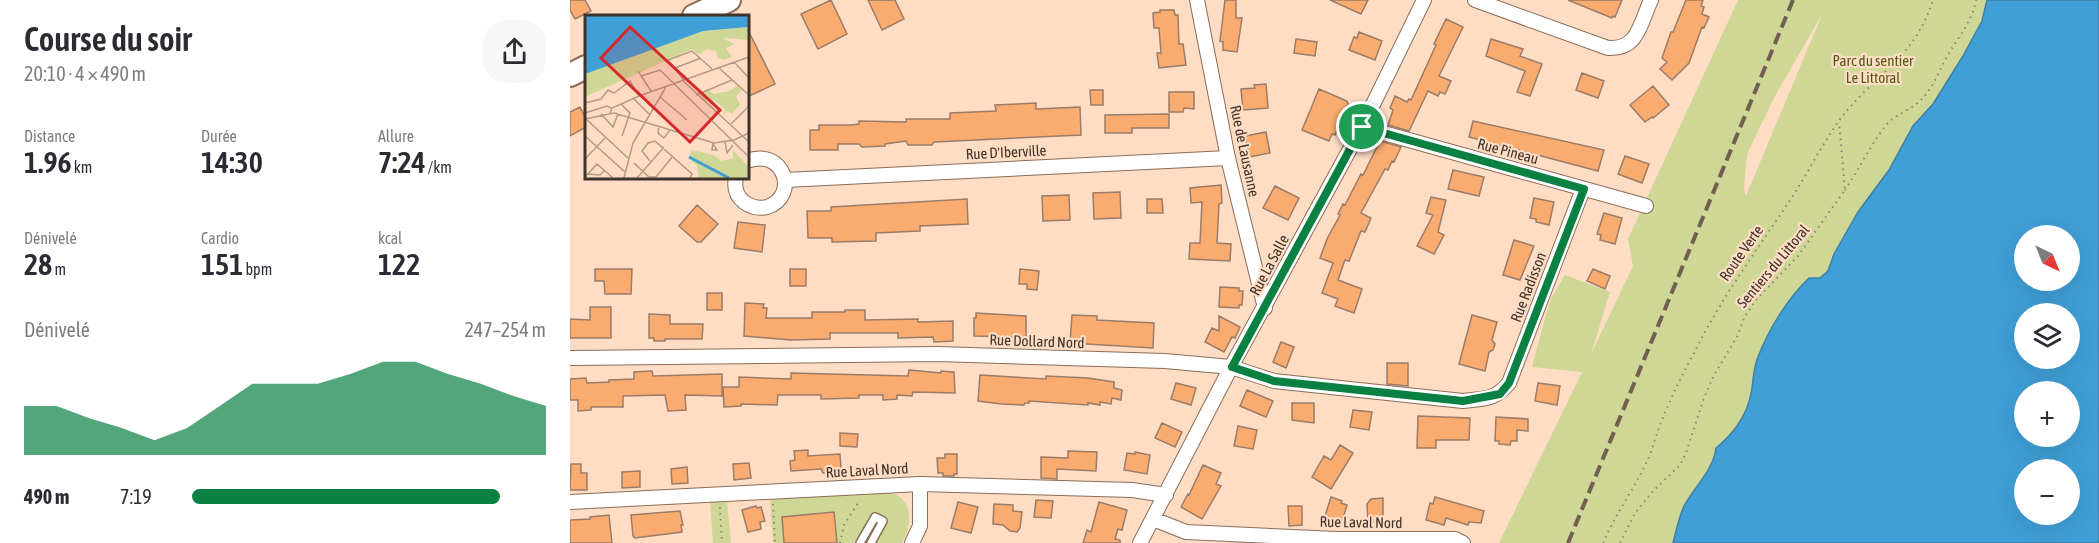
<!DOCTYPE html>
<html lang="fr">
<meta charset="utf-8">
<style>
body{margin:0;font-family:"Asap Condensed",sans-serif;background:#f7f7f7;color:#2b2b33;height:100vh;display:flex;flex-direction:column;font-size:22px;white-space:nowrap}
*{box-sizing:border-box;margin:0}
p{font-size:20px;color:#7c7c81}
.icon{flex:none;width:33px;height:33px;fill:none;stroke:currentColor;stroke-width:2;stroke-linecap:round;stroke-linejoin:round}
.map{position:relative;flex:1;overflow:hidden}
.panel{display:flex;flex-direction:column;background:#fff;width:570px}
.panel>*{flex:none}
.needle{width:39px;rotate:137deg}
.tools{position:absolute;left:1444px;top:225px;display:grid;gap:12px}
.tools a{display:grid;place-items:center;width:66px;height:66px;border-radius:50%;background:#fff;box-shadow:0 6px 24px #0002;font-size:30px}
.pin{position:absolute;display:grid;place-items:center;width:51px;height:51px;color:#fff;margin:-26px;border:3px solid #fff;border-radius:50%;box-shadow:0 2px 6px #0007}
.round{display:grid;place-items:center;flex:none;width:63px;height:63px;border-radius:24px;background:#f7f7f7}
.overview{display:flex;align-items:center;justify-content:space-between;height:102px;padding:0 24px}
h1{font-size:33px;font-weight:600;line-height:45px}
.stats{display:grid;grid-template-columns:repeat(3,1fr);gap:9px;height:102px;padding:6px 24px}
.stats div{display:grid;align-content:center}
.stats b{font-size:30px;font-weight:600}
.stats small{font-size:16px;font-weight:400}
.stats p{font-size:16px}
.chart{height:168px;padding:12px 24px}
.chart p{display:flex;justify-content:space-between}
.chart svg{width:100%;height:108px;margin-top:6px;fill:#0b8043;opacity:.7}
ul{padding:0 24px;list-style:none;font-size:20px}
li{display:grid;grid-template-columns:96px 72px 1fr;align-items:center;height:45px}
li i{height:15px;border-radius:8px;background:#0b8043}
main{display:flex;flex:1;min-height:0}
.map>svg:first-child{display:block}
.green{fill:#ced795;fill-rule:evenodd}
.water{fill:#409fd7;stroke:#407fa3;stroke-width:1.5;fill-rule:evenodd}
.building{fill:#faab6f;stroke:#9a7c67;stroke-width:1.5}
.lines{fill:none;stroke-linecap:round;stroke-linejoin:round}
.lane-casing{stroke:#8a6c57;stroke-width:10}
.street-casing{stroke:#8a6c57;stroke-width:16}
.primary-casing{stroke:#8a6c57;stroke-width:26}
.path{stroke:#988171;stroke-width:2;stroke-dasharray:1.5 4.5;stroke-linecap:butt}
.lane{stroke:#fff;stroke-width:7}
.street{stroke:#fff;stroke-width:14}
.primary{stroke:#fff;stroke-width:22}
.rail{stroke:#725f51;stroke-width:4;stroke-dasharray:12 6;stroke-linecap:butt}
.route-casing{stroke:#fff;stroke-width:12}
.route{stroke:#0b8043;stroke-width:8}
.labels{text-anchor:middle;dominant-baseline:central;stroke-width:4.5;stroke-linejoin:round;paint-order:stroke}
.park-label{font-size:15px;fill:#535912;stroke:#ffddc5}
.street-label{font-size:15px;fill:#403329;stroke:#ffddc5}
.inset-river{fill:none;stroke:#409fd7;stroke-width:3}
.inset-road{fill:none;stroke:#b39987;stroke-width:1.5}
.view{fill:#d62828;fill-opacity:0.15;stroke:#d62828;stroke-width:3}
.inset-edge{fill:none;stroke:#403329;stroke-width:3}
</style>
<main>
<section class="panel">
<div class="overview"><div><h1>Course du soir</h1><p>20:10 · 4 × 490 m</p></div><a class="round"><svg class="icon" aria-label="share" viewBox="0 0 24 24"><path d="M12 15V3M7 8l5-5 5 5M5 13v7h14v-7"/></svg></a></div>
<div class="stats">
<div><p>Distance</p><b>1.96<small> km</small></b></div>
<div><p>Durée</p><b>14:30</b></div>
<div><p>Allure</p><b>7:24<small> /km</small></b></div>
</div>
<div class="stats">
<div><p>Dénivelé</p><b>28<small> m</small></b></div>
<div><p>Cardio</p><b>151<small> bpm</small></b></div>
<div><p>kcal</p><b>122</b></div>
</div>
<div class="chart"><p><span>Dénivelé</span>247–254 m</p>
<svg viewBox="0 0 160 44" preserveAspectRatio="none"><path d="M0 44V24L10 24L20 29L30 33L40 38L50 33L60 24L70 15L80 15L90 15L100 11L110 6L120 6L130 11L140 15L150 20L160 24V44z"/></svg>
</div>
<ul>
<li><b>490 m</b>7:19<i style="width:87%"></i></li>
</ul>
</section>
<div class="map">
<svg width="1529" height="543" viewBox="0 0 1529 543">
<rect width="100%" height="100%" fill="#ffddc5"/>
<path class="green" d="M 1168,0 L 1529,0 L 1529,543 L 929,543 L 1012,372 L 962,367 L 977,311 L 982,297 L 995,275 L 1040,292 L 1021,354 L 1063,266 L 1058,239 ZM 1251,16 L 1251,17 L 1176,196 L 1174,189 L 1177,154 L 1205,96 ZM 1455,236 L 1500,236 L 1500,280 L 1455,280 ZM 1455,314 L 1500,314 L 1500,358 L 1455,358 ZM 1455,392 L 1500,392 L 1500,436 L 1455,436 ZM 1455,470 L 1500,470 L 1500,514 L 1455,514 Z
M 323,493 C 344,502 342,525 332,543 L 203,543 L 200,498 Z
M 157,501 L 161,543 L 143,543 L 140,502 Z"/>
<path class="water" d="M 1417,0 L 1529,0 L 1529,543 L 1103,543 C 1106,531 1109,517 1114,506 C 1125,486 1143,471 1146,448 C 1161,436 1176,417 1180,398 C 1184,384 1182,371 1188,357 C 1199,329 1217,299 1239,278 L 1250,278 L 1258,271 L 1264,254 L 1288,212 L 1319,170 L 1343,126 L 1363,104 L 1393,56 L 1412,21 ZM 1455,236 L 1500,236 L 1500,280 L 1455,280 ZM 1455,314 L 1500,314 L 1500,358 L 1455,358 ZM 1455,392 L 1500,392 L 1500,436 L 1455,436 ZM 1455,470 L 1500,470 L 1500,514 L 1455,514 Z"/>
<path class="building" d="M 0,0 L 15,0 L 21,11 L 5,19 L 0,10 Z
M 261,0 L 277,34 L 248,49 L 231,14 Z
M 298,0 L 325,0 L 334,19 L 312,30 Z
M 655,0 L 666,0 L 666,18 L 672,18 L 667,52 L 653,50 L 653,42 L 650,41 Z
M 760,0 L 798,0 L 791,14 Z
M 998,0 L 1052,0 L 1045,17 L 1043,16 L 1042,18 Z
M 1116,0 L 1133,0 L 1131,6 L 1134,7 L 1132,14 L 1139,17 L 1134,28 L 1132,27 L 1119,63 L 1102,80 L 1090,69 L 1097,62 L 1092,58 L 1101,32 L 1103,32 Z
M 590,10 L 604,10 L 605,15 L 608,15 L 609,44 L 613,44 L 616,65 L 589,68 L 587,53 L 591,53 L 589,28 L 584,28 L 583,13 L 590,12 Z
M 876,19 L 893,27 L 869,76 L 881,81 L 875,94 L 870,92 L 868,96 L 858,91 L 839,131 L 818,125 L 823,110 L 820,108 L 825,96 L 837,102 L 839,99 L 841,100 L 866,45 L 864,44 Z
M 177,28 L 205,84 L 177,97 Z
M 789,32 L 812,41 L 805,60 L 779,50 L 784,37 L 787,38 Z
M 726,39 L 747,42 L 745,56 L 724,53 Z
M 921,39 L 953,49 L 950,56 L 972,64 L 960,96 L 947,92 L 955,71 L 916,56 Z
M 1012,73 L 1034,81 L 1028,98 L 1006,90 Z
M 696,84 L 698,108 L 673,110 L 671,89 L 685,88 L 684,85 Z
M 1083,86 L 1099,105 L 1083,118 L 1082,117 L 1075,122 L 1060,105 Z
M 749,89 L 777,101 L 778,104 L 765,135 L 762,134 L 759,141 L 732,130 Z
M 520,90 L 533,90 L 533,105 L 521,105 Z
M 599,92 L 624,92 L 624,109 L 614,108 L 613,112 L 599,112 Z
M 466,103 L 466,109 L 510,107 L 511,135 L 364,142 L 362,145 L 338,145 L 336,141 L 315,144 L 315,146 L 292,147 L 289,144 L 268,144 L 268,150 L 240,150 L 240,130 L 249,130 L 249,125 L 281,125 L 289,124 L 289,121 L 336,122 L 336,119 L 380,119 L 380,113 L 426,111 L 425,105 Z
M 10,107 L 16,119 L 16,127 L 0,136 L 0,112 Z
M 599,114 L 599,128 L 562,128 L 562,133 L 535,133 L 535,115 Z
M 903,121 L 1034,150 L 1028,171 L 899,137 Z
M 696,132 L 700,153 L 679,157 L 675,136 Z
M 810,141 L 831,147 L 824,162 L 822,161 L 818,170 L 815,169 L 791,213 L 801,218 L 795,232 L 791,231 L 779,261 L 775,260 L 768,280 L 792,289 L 784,313 L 765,306 L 768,299 L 752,293 L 763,263 L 750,258 L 757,239 L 770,215 L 768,214 L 773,204 L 775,205 L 791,174 L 793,175 Z
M 1055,156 L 1079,164 L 1072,183 L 1048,174 Z
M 883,170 L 914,177 L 909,196 L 878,189 Z
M 651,185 L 652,203 L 649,204 L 647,243 L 661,244 L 660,261 L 619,259 L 620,243 L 630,243 L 632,202 L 621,203 L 620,188 Z
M 705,186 L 729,198 L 718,220 L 693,208 Z
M 550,192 L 551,218 L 524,219 L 523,193 Z
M 499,195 L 500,220 L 473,221 L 472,196 Z
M 861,197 L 876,200 L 868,232 L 874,235 L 864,254 L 847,246 L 863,215 L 856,213 Z
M 964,198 L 984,202 L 979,225 L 966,222 L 966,219 L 960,218 Z
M 397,199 L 398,224 L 350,226 L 350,231 L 306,233 L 306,241 L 262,242 L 262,238 L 238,238 L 237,211 L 261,211 L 261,207 Z
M 577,199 L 592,199 L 593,213 L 577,213 Z
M 127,205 L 148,224 L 131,242 L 127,242 L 109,226 Z
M 1034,213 L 1052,218 L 1045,244 L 1030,240 L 1031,235 L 1027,234 Z
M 168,222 L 195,225 L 192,252 L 164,248 Z
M 944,240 L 964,246 L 950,280 L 933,275 Z
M 25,269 L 62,269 L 61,294 L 35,294 L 34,281 L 25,281 Z
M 220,269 L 236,269 L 236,286 L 220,286 Z
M 450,269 L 469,271 L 467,290 L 457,289 L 457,284 L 449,284 Z
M 1023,269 L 1040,276 L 1035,289 L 1017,281 Z
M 650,287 L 669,288 L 669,291 L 673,291 L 672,305 L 669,305 L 669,308 L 649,307 Z
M 137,293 L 152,293 L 152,310 L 137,310 Z
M 175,303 L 194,304 L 193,308 L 197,308 L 196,318 L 242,318 L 242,312 L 275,312 L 275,310 L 295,310 L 295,320 L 348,319 L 348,322 L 383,321 L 383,341 L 364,342 L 363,337 L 328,338 L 328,333 L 260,333 L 260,339 L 220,340 L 174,336 Z
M 20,307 L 41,307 L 41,338 L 0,338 L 0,319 L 20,320 Z
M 406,313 L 456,316 L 456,338 L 453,338 L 453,341 L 442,340 L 442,337 L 404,336 L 404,318 L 406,318 Z
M 79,314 L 100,315 L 100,324 L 133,324 L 132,339 L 95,339 L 95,341 L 84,341 L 84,338 L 79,338 Z
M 502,315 L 527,316 L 527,320 L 584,323 L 583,348 L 500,343 Z
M 902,315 L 927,322 L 922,340 L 925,344 L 923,350 L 919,352 L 915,371 L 889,364 Z
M 649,316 L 670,327 L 665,338 L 662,337 L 654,352 L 635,342 L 642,328 L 649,331 Z
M 711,342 L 724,347 L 716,368 L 703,362 Z
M 817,363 L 838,363 L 838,386 L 817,384 Z
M 339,370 L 371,373 L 371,371 L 384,372 L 385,393 L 343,392 L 342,396 L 327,395 L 327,399 L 313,400 L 313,395 L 289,395 L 289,398 L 251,399 L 251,395 L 208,395 L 207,405 L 171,404 L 171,406 L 154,407 L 153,387 L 169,387 L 169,377 L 221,379 L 221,373 L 338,376 Z
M 82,371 L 83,376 L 152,374 L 152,396 L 115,395 L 116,410 L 98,411 L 95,395 L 53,396 L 53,407 L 21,407 L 21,410 L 8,411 L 8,400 L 0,400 L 0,379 L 16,378 L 17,383 L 39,382 L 39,380 L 64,379 L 64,372 Z
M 410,375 L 476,379 L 476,376 L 518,378 L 544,382 L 544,388 L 552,390 L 551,400 L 542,398 L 541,404 L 530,402 L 530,405 L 518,403 L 518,405 L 459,401 L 459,403 L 455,403 L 454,405 L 432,404 L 408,401 Z
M 606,383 L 626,388 L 621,405 L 601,399 Z
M 968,383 L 990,386 L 987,405 L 965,401 Z
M 677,390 L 703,401 L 696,417 L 670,406 Z
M 722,403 L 744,403 L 744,423 L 722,420 Z
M 783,410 L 802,412 L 799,430 L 780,427 Z
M 848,416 L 900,418 L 899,440 L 866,440 L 866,448 L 847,448 Z
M 926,417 L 958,419 L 958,431 L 947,430 L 947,441 L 941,441 L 940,445 L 929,444 L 929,441 L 925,441 Z
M 592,423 L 612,432 L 605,447 L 585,438 Z
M 668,426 L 687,430 L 683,449 L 664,446 Z
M 270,433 L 288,434 L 287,447 L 270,446 Z
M 770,445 L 783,453 L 761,489 L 742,477 L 754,456 L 761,460 Z
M 238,450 L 238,456 L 270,454 L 271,468 L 263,470 L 264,472 L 253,473 L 251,469 L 221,471 L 220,461 L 225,460 L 224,451 Z
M 498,451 L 527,452 L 526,471 L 487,469 L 487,479 L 471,478 L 471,457 L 498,458 Z
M 565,452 L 580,455 L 577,474 L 554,470 L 557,453 L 565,454 Z
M 375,454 L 387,454 L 387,474 L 384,474 L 384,476 L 373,476 L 373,473 L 368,473 L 367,458 L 375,458 Z
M 179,463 L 181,478 L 164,480 L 163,464 Z
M 1,464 L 11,464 L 11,473 L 17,473 L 17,490 L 0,490 Z
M 633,465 L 651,473 L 646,484 L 651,486 L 632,519 L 611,507 L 618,494 L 619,495 Z
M 117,467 L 118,483 L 102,484 L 101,469 Z
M 70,471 L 70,487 L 52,488 L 52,472 Z
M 761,497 L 772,501 L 771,503 L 777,505 L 772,522 L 767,520 L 766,523 L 756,520 L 757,517 L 755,516 Z
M 865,497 L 914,511 L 911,523 L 899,522 L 898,525 L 876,518 L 874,525 L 856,520 L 860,503 L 863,504 Z
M 813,498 L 813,521 L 798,522 L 797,504 L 801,499 Z
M 466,500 L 483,501 L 481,518 L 464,517 Z
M 388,502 L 408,507 L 401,533 L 381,528 Z
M 529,502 L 557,510 L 552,530 L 548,529 L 545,539 L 550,540 L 550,543 L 513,543 L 517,530 L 521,532 Z
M 424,504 L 443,505 L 443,511 L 452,512 L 450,528 L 447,532 L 440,531 L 433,525 L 423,524 Z
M 186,506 L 187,508 L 191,507 L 195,521 L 190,522 L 191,529 L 178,532 L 172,510 Z
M 718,506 L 732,506 L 732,525 L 719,526 Z
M 110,511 L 113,525 L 111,525 L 112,532 L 65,538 L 63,536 L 61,515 Z
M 264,512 L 267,543 L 214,543 L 212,517 Z
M 39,515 L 42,543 L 0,543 L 0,520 L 20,519 L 20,517 Z"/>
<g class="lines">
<defs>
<path id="lane" d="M 290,543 L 305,517 L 313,521 L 301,543"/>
<path id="street" d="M 627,0 L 658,158 L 695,308
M 905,0 L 1038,48 C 1068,50 1070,24 1081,0
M 792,127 L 1076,206
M 166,177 C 164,187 166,196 174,202 C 181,207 189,209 197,207 C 230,196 214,147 177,161
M 215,180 L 658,158
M 0,358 L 368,354 L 595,361 L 661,367 L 704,381 L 893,401 C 914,398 924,401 939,383 L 1013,189
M 0,502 L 350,484 L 562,490 L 596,495
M 583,519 L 616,532 L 767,539 L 885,539 L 893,543
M 342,543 L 350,526 L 350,484
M 570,543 L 661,367 L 792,127 L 854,0"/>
<path id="primary" d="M 124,16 L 159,0
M 0,75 L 16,67"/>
</defs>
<use href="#lane" class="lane-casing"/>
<use href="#street" class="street-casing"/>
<use href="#primary" class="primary-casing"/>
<path class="path" d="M 1275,190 C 1289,169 1301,144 1317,124 C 1327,113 1341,110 1351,100 C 1364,87 1370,68 1379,53 C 1389,36 1403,20 1406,0
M 203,504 L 205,543
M 150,507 L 152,543
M 270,543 L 274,525 L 290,500
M 1033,543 C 1045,514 1065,488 1078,459 C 1083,448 1086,436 1090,425 C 1100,399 1112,375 1125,351 C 1153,295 1190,246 1224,194 C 1238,172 1250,149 1264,128 C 1297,78 1344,62 1363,0
M 1050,543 L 1065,513 L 1083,491 L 1110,465 L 1116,453 L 1134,398 L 1144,375 L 1167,337 L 1175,316 L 1186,300 L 1228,256 L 1275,190 L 1269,122"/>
<use href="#lane" class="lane"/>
<use href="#street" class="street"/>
<use href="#primary" class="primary"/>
<path class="rail" d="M 998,543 L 1223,0"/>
</g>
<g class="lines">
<defs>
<path id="route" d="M 792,127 L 1014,189 L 939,383 L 930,394 L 893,401 L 704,381 L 662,367 Z"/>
</defs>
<use href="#route" class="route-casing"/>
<use href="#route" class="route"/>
</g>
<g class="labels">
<g class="park-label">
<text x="1303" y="60">Parc du sentier<tspan x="1303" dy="17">Le Littoral</tspan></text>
</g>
<g class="street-label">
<text transform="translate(675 151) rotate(78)">Rue de Lausanne</text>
<text transform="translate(938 151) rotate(15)">Rue Pineau</text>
<text transform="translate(436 152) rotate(-3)">Rue D'Iberville</text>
<text transform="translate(1171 253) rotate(-55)">Route Verte</text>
<text transform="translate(699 265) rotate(-62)">Rue La Salle</text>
<text transform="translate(1203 266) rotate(-50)">Sentiers du Littoral</text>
<text transform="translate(958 287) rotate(-69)">Rue Radisson</text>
<text transform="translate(467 341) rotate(2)">Rue Dollard Nord</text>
<text transform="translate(297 470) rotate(-3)">Rue Laval Nord</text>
<text transform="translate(791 522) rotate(1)">Rue Laval Nord</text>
</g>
</g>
<g transform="translate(15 15)">
<rect width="164" height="164" fill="#ffddc5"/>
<path d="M 0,0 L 121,16 L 163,12 L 163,25 L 138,23 L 149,29 L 141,33 L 147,42 L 139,45 L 133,43 L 131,36 L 122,34 L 114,40 L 107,34 L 0,82 ZM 152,70 L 157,75 L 151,81 L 155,90 L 147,99 L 142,96 L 138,101 L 140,94 L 129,85 L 125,90 L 125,82 L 121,87 L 113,80 L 123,74 L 128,79 L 145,76 ZM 107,135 L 129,140 L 136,146 L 148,143 L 148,135 L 163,151 L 163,163 L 114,163 L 112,151 L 104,143 Z" fill="#ced795"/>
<path d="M 0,0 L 163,0 L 163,12 L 118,16 L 0,59 Z" fill="#409fd7"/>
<path class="inset-river" d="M 104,142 L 144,163"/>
<path class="inset-road" d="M 149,47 L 164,63M 90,53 L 116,43M 134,53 L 164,80M 53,56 L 66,76M 56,61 L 75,55 L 164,142M 97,65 L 164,127M 99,65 L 83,45 L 107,36 L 127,54M 29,78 L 45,66 L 54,81M 111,80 L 147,65M 75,82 L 102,105M 48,83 L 64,99M 0,88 L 16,84 L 23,75 L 29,78M 36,89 L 45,98 L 37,121 L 39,116M 0,98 L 22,91 L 26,93M 25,98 L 27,93 L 54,81 L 164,42M 16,99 L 28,112 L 33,99M 0,103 L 43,143M 0,104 L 29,98 L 129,128 L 149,125 L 164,118M 146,109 L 164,91M 74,111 L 73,118 L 79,123 L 85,115M 0,121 L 40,157M 140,127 L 142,138 L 148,130M 128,129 L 132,135 L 127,135 L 128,127M 0,144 L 20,123M 65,146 L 57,136 L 63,128 L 70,126 L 107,159 L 105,163M 53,152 L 49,148 L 64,162 L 71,162 L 88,141M 3,159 L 15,160 L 20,155M 0,162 L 12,149 L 28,163M 39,163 L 48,128 L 81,72M 52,163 L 79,132"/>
<path class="view" d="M 45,12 L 135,95 L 105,127 L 16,43 Z"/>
<rect width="164" height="164" class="inset-edge"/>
</g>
</svg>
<div class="tools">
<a><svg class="needle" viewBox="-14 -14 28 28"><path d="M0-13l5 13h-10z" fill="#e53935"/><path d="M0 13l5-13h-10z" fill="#7c7c81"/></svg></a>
<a><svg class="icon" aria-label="layers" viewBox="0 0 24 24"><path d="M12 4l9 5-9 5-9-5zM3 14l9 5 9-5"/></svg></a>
<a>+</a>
<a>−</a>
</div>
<div class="pin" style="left:792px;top:127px;background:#1e9e55"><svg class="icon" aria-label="arrive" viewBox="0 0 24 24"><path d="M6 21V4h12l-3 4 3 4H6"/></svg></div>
</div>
</main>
